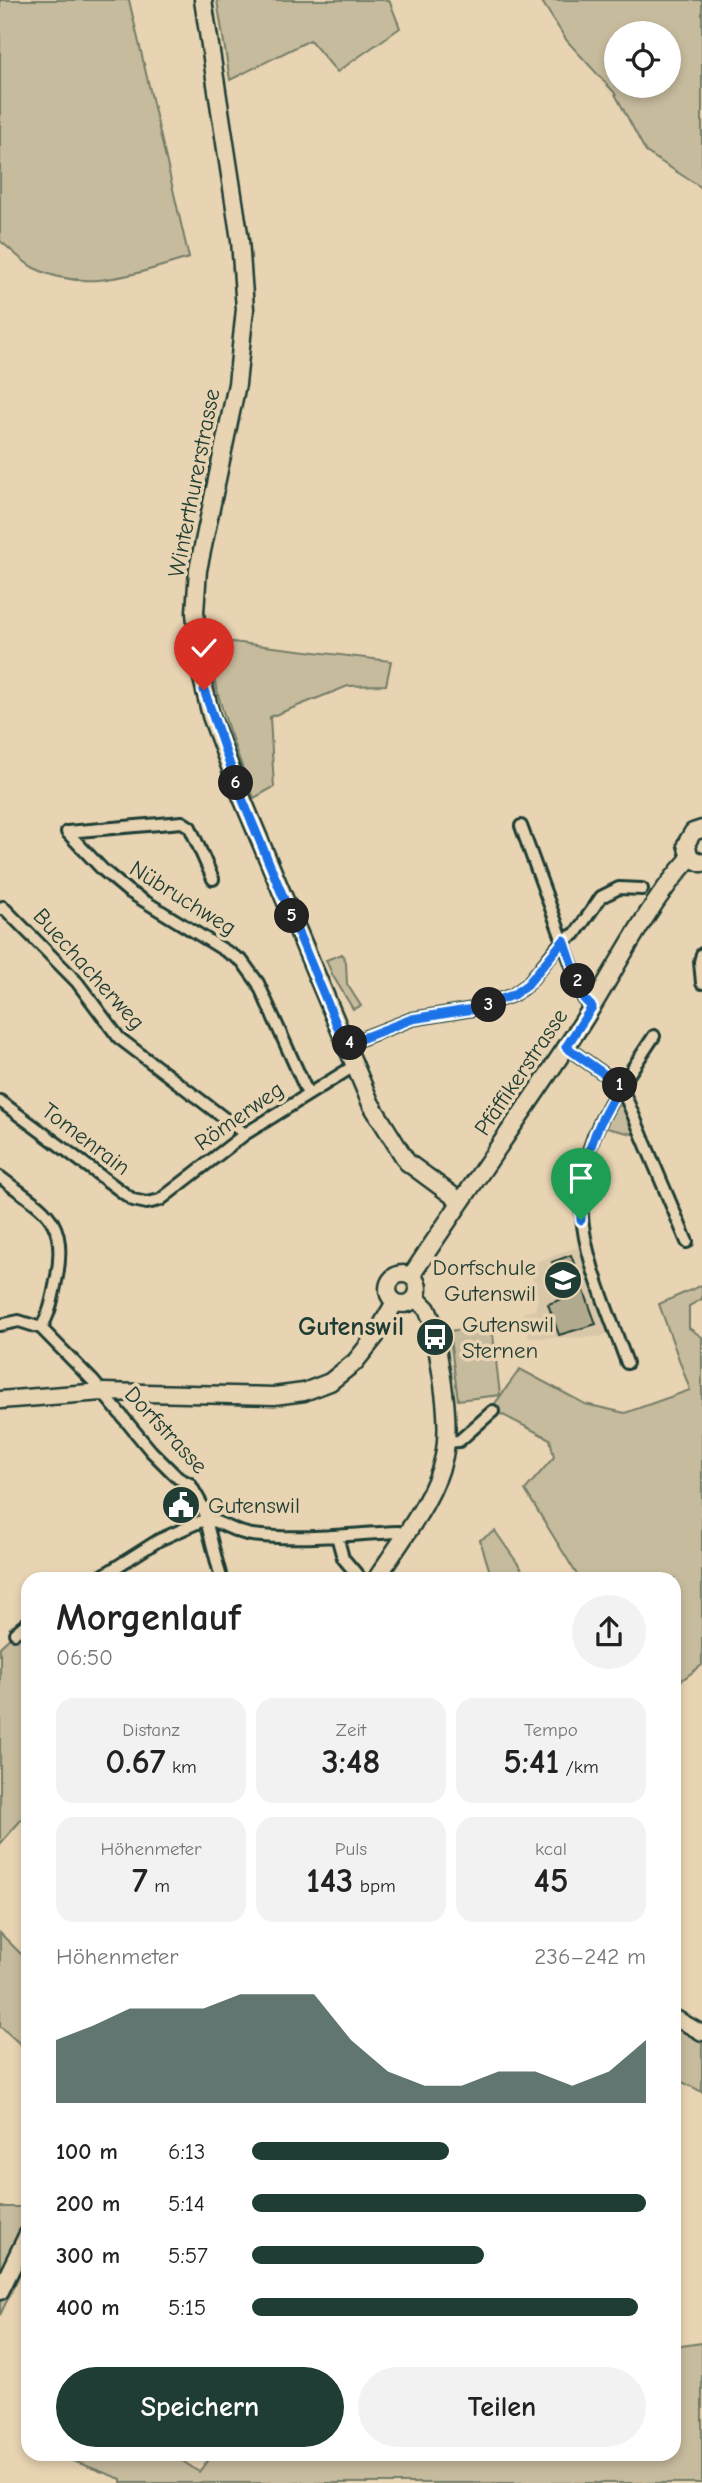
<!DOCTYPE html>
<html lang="de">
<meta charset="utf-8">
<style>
body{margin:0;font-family:"Comic Neue",sans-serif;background:#f2f2f2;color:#222;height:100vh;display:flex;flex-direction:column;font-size:26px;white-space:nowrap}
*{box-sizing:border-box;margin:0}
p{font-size:23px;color:#767676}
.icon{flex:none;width:38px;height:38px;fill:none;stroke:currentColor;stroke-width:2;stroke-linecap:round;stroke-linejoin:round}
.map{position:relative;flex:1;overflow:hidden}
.side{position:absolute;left:21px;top:1572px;width:660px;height:889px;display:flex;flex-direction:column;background:#fff;border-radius:21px;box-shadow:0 4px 10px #0003}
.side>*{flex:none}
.controls{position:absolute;left:604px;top:21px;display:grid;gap:14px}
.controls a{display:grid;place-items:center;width:77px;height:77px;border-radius:50%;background:#fff;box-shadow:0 4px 10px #0003;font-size:35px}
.pin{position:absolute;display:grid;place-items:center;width:60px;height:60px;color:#fff;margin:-72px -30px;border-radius:50% 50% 50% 0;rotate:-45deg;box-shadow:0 0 7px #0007}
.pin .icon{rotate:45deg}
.km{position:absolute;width:35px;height:35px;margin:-18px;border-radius:50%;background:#222;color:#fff;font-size:19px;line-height:35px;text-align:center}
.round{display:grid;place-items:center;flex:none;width:74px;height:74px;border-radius:37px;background:#f2f2f2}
.summary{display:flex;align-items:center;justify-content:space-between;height:119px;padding:0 35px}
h1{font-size:38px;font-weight:600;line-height:52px}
.metrics{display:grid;grid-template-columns:repeat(3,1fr);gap:10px;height:119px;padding:7px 35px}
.metrics div{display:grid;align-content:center;border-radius:18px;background:#f2f2f2;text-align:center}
.metrics b{font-size:35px;font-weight:600}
.metrics small{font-size:19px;font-weight:400}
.metrics p{font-size:19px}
.chart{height:196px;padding:14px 35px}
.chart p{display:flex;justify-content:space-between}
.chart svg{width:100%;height:126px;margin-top:7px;fill:#1f3d34;opacity:.7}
.cta{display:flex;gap:14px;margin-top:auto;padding:14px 35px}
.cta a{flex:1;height:80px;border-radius:42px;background:#1f3d34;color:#fff;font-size:28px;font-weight:600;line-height:80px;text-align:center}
.cta a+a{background:#f2f2f2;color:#222}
ul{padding:0 35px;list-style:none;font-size:23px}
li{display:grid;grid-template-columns:112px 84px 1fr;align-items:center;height:52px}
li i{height:18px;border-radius:9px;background:#1f3d34}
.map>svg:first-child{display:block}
.built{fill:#d8c7a8}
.green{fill:#c7bb9d;stroke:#737c68;stroke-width:2;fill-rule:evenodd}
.building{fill:#b1aa8f;stroke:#1f3d34;stroke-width:2}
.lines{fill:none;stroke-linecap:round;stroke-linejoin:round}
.minor-casing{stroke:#1f3d34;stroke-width:16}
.tertiary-casing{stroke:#1f3d34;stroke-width:19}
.secondary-casing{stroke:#1f3d34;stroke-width:21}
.minor{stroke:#e8d4b2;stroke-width:10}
.tertiary{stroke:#e8d4b2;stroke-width:14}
.secondary{stroke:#e8d4b2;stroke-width:16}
.route-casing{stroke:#fff;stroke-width:14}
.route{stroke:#1a73e8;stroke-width:9}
.labels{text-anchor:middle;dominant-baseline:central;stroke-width:7;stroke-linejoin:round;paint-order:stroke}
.street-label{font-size:23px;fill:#1f3d34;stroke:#e8d4b2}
.poi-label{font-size:23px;fill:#1f3d34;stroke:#e8d4b2;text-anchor:start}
.quarter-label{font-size:26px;font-weight:bold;fill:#1f3d34;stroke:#e8d4b2}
</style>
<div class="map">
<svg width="702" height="2483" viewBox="0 0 702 2483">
<rect width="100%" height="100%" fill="#e8d4b2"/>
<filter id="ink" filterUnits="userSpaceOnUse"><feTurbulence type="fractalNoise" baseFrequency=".0143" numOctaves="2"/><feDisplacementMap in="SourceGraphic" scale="14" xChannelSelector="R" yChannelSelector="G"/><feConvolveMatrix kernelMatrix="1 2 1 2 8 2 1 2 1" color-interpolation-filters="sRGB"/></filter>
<g filter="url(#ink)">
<path class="built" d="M 580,1246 L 610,1332 L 600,1337 L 529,1338 L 523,1313 L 535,1310 L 538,1296 L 528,1265 Z"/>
<path class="green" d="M 0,0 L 129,0 L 189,258 C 138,273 85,294 34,268 C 22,262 11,249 0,241 Z
M 217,0 L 389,0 L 400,28 L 337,72 L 310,40 L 230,80 Z
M 541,0 L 702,0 L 702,188 L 646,152 L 614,92 L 567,41 ZM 616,33 L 668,33 L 668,86 L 616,86 Z
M 207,639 L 391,661 L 386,685 L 348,686 L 270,717 L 274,787 L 254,798 C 234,746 214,695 207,639 Z
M 342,954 L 346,962 L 347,984 L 361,1006 L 353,1009 L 333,976 L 326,960 Z
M 622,1105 L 624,1107 L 636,1132 L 632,1134 L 602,1127 L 613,1107 Z
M 702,1285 L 702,1299 L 689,1306 L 689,1328 L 702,1337 L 702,1665 L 674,1686 L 674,1578 L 579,1578 L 525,1490 L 554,1457 L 550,1439 L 491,1409 L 520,1369 L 585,1404 L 625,1413 L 690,1390 L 659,1304 Z
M 492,1326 L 500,1395 L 458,1400 L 449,1331 Z
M 495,1531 L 528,1578 L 496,1578 L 489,1569 L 480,1540 Z
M 15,1633 L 28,1638 L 28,1812 L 0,1844 L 0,1647 Z
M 0,1933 L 28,1961 L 28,2051 L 0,2026 Z
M 674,2024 L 702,2039 L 702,2092 L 674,2078 Z
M 0,2207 L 28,2207 L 28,2257 L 0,2315 Z
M 702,2343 L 702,2483 L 121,2483 L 121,2479 L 55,2454 L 172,2454 L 199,2472 L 212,2454 L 674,2454 L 674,2347 Z"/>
<path class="building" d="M 571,1255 L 596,1324 L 559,1335 L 548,1304 L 565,1298 L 552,1262 Z"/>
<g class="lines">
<defs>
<path id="minor" d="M 521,826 L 584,999 L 592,1007
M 67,832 L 103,870 L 128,891 L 242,961 L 258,983 L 308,1094
M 67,832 L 182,822 L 190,827 L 213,879
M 0,909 L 3,907 L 77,982 L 119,1038 L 245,1134
M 702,954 L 700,962 L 702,983
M 654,1036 L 621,1086 L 687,1242
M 345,1045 L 412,1019 L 473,1009 L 513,995 L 527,985 L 563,940 L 575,934 L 601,897 L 619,888 L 642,889
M 566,1047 L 621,1086 C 550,1192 588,1256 627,1363
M 0,1101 L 133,1200 L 147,1203 L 160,1200 L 245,1134 L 354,1066
M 0,1177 C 42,1210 68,1216 57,1276 C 53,1295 51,1312 41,1328
M 0,1325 L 19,1321 L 41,1328 L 93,1381 L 151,1451 L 178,1478 L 190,1484 L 202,1505 L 221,1578
M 446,1442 L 459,1441 L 493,1411
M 206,1519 C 222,1522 235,1533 252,1535 C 301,1541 349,1534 398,1532 L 405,1534
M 337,1536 L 343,1558 L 360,1578
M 99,1578 L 159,1540 L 206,1519
M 15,1633 L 28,1622"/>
<path id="tertiary" d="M 674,2017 L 702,2033"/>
<path id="secondary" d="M 203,0 L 240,240 L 245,309 L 237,384 L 198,570 L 195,612 L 200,670 L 211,716 L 239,791 L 371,1104 L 407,1162 L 460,1201
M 702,829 L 693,832 L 686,844 L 690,858 L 702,863
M388 1289a15 15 0 1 1 30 0a15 15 0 1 1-30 0Z
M 411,1276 C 467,1191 526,1109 582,1023 C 617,968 646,906 690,858
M 0,1400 L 102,1392 L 274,1396 L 304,1392 L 330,1382 L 355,1362 L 375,1337 L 395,1302
M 377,1578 C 399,1543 436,1497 444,1456 C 452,1417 439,1363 433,1323 L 427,1309 L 416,1298
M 0,2291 L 28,2234"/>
</defs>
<use href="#minor" class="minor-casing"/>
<use href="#tertiary" class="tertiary-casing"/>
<use href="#secondary" class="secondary-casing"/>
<use href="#minor" class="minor"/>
<use href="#tertiary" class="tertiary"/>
<use href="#secondary" class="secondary"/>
</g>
</g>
<g class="lines" filter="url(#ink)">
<defs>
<path id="route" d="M 204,690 L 239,791 L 345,1045 L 412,1019 L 473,1009 L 513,995 L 527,985 L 564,940 L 584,999 L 592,1007 L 566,1047 L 621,1086 C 593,1128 579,1169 581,1220"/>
</defs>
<use href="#route" class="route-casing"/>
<use href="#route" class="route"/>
</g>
<defs>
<symbol id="school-disc" viewBox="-11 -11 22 22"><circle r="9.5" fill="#1f3d34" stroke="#e8d4b2"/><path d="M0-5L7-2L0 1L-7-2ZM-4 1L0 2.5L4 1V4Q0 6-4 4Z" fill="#fff"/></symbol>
<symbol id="bus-disc" viewBox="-11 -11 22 22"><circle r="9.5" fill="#1f3d34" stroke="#e8d4b2"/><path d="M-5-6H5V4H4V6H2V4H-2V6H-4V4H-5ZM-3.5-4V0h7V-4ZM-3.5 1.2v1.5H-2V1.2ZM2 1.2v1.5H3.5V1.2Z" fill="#fff"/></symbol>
<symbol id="civic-disc" viewBox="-11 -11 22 22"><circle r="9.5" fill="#1f3d34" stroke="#e8d4b2"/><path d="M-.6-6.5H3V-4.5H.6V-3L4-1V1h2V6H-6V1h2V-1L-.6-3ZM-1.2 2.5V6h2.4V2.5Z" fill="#fff"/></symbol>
</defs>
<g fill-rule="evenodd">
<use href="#school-disc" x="541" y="1258" width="44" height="44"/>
<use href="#bus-disc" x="413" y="1315" width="44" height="44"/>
<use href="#civic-disc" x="159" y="1483" width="44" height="44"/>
</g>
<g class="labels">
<g class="street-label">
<text transform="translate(194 483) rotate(-79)">Winterthurerstrasse</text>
<text transform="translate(183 898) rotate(32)">Nübruchweg</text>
<text transform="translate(89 969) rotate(48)">Buechacherweg</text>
<text transform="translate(521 1072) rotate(-56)">Pfäffikerstrasse</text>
<text transform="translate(239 1116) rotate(-35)">Römerweg</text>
<text transform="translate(86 1139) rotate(37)">Tomenrain</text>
<text transform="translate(166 1430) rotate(47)">Dorfstrasse</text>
</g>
<g class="poi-label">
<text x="536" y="1267" text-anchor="end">Dorfschule<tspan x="536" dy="26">Gutenswil</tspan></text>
<text x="462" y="1324">Gutenswil<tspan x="462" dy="26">Sternen</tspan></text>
<text x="208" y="1505">Gutenswil</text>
</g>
<g class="quarter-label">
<text x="351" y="1327">Gutenswil</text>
</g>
</g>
</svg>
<div class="controls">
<a><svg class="icon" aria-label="locate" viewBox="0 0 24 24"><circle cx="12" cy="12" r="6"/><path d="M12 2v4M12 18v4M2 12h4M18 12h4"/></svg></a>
</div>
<div class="pin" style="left:581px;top:1220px;background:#1e9e55"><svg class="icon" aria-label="arrive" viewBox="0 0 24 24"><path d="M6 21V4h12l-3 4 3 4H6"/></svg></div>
<div class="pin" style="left:204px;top:690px;background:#d93025"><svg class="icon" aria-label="check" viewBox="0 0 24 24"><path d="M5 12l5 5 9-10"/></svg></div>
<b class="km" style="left:620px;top:1085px">1</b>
<b class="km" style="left:578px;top:981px">2</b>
<b class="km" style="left:489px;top:1005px">3</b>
<b class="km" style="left:350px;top:1043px">4</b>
<b class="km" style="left:292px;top:916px">5</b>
<b class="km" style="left:236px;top:783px">6</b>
<section class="side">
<div class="summary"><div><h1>Morgenlauf</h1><p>06:50</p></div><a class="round"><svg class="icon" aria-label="share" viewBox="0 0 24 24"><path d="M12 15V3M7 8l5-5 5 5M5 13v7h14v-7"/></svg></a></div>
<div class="metrics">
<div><p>Distanz</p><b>0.67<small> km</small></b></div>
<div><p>Zeit</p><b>3:48</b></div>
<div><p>Tempo</p><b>5:41<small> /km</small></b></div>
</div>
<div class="metrics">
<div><p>Höhenmeter</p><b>7<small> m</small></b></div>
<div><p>Puls</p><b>143<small> bpm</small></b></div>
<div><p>kcal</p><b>45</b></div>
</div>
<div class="chart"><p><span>Höhenmeter</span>236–242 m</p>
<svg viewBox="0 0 160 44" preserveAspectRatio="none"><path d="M0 44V22L10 17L20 11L30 11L40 11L50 6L60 6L70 6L80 22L90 33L100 38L110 38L120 33L130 33L140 38L150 33L160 22V44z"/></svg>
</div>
<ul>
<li><b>100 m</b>6:13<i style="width:50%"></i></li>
<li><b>200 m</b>5:14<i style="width:100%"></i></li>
<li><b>300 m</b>5:57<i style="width:59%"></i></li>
<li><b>400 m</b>5:15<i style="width:98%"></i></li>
</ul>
<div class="cta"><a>Speichern</a><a>Teilen</a></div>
</section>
</div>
